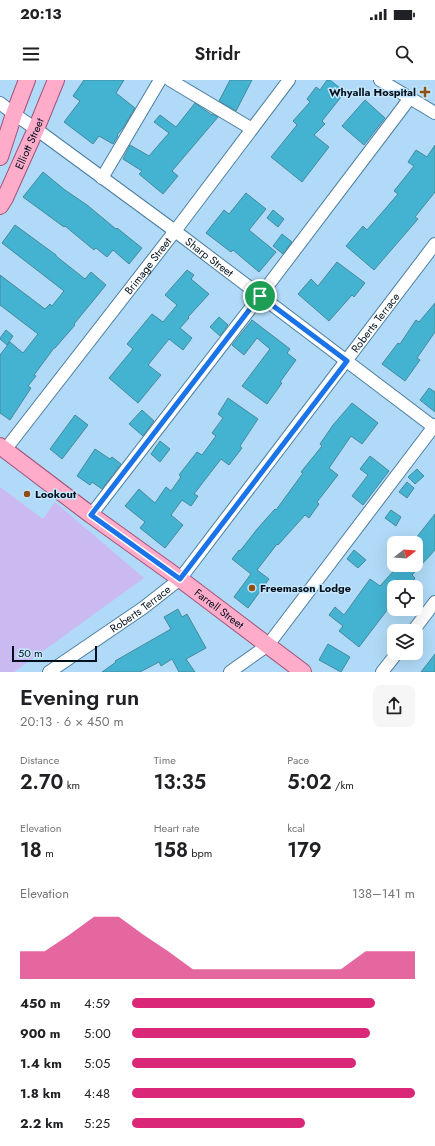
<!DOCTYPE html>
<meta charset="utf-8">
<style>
body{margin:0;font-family:Jost,sans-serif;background:#f6f6f6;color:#202124;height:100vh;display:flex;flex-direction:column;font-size:15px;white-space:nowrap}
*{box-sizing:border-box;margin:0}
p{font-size:13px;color:#757577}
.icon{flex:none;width:22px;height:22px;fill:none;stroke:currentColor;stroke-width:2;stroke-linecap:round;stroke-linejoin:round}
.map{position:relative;height:592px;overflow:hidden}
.drawer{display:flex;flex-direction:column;background:#fff;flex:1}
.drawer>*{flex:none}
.needle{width:26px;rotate:73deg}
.buttons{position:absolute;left:387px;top:456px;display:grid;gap:8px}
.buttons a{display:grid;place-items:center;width:36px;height:36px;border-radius:8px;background:#fff;box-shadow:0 4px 16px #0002;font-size:20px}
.scale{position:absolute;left:12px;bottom:10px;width:85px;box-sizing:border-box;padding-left:4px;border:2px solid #00111d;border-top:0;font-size:11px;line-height:14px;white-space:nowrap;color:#00111d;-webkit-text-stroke:3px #c6e6fc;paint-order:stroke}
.pin{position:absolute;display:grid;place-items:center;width:34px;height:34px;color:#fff;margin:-17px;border:2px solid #fff;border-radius:50%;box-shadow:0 1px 4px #0007}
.round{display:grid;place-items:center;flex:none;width:42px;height:42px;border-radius:8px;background:#f6f6f6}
.summary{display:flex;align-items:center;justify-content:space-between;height:68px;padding:0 20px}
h1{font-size:22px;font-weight:600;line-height:30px}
.stats{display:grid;grid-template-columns:repeat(3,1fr);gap:6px;height:68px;padding:4px 20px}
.stats div{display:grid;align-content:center}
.stats b{font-size:20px;font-weight:600}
.stats small{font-size:11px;font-weight:400}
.stats p{font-size:11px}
.chart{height:112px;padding:8px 20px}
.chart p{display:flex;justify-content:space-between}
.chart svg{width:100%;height:72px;margin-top:4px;fill:#db2777;opacity:.7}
ul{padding:0 20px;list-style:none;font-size:13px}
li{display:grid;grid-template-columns:64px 48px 1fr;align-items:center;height:30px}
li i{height:10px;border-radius:5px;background:#db2777}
.status{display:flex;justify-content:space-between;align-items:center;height:28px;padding:0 20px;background:#fff;direction:ltr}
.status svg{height:11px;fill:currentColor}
header{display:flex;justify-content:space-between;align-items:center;height:52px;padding:0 20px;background:#fff;font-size:18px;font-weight:600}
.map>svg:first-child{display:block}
.green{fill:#cbbaf1}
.building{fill:#44b3d1;stroke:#458a9d}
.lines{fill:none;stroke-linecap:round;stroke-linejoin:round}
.minor-casing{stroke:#4d7fa0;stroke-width:14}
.major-casing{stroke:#a45277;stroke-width:18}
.minor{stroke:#fff;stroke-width:12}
.major{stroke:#feacca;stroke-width:16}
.route-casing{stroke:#fff;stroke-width:8}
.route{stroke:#1a73e8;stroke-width:5}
.poi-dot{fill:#8e5014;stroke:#c6e6fc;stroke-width:1.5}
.labels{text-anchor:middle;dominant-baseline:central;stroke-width:3;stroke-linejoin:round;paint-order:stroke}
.poi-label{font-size:11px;font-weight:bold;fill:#00111d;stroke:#c6e6fc;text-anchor:start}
.street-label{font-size:11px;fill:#00111d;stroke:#c6e6fc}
</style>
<div class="status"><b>20:13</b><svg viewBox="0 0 49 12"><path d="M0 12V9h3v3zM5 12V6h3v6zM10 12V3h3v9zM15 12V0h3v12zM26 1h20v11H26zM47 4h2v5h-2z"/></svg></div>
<header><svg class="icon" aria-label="menu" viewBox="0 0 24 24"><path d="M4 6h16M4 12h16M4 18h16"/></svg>Stridr<svg class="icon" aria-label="search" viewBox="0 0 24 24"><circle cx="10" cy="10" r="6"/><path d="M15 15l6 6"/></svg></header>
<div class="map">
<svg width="435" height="592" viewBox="0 0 435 592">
<rect width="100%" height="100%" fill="#b0daf7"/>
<path class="green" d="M 0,407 L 43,439 L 55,422 L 144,498 L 14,592 L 0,592 Z"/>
<path class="building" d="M 84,0 L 124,0 L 116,13 L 135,28 L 123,48 L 117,55 L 118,56 L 113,64 L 99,56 L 93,64 L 64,42 L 80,21 L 73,16 Z
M 230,0 L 252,0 L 236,31 L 219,21 Z
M 327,0 L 330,0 L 345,12 L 322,41 L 325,44 L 314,55 L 329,67 L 302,102 L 271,77 L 297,45 L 293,41 L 310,22 L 307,19 L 316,7 L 320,10 Z
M 365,20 L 385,38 L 364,65 L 342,46 Z
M 195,23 L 212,35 L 212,34 L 218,37 L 172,91 L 178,96 L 163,114 L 139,94 L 142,91 L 123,79 L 130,65 L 149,76 L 169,53 L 154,42 L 160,35 L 176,47 Z
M 435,65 L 435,112 L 415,137 L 418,139 L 374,190 L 346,166 L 363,146 L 367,150 L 398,114 L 394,111 L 414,86 L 408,82 L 416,70 L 427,77 Z
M 43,92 L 65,110 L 87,125 L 116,149 L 117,148 L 142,168 L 129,184 L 113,170 L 107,177 L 96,168 L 94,170 L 65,146 L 64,147 L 23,117 Z
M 246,113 L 266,129 L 249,150 L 276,172 L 259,192 L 233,170 L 231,172 L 206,153 L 224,130 L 229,134 Z
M 273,130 L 284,139 L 278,147 L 267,138 Z
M 15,145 L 56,175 L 56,176 L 85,199 L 91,192 L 106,205 L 74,244 L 75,245 L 55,268 L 54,268 L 34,295 L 36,296 L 28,306 L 31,308 L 10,340 L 0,333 L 0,275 L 10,262 L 23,273 L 38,254 L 0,225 L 0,195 L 45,229 L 50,224 L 52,226 L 64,211 L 2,163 Z
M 282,154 L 292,162 L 283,174 L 273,166 Z
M 337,182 L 365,203 L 354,217 L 352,215 L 329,241 L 298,214 L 311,199 L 318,206 Z
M 187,190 L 194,195 L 191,199 L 209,214 L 188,237 L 189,238 L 180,248 L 192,258 L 183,270 L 169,259 L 148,285 L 161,295 L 138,323 L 109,298 L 133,269 L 127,264 L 152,234 L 163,242 L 177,225 L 165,215 Z
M 435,223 L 435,252 L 417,278 L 420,280 L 405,301 L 382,284 L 398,263 L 400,264 L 416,240 L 419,242 Z
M 219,237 L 228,245 L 220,256 L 210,247 Z
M 252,240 L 290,269 L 287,273 L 296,280 L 280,302 L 282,303 L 267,324 L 242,306 L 270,269 L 257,258 L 244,275 L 232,265 Z
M 6,250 L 13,256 L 7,265 L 0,259 L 0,258 Z
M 429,308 L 435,312 L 435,332 L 420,320 Z
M 228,318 L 258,339 L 240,366 L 242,368 L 229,385 L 221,379 L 194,414 L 198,416 L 191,426 L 182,420 L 171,435 L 183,445 L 165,468 L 140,448 L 145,442 L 125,426 L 139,409 L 155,423 L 166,407 L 171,411 L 181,397 L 179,395 L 197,372 L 202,375 L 216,356 L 212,353 L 223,338 L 218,334 Z
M 352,323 L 378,343 L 362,364 L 351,356 L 329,388 L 338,395 L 317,422 L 319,424 L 309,438 L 305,435 L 278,465 L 277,464 L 257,490 L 269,499 L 248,528 L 234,517 L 251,494 L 232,479 L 239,470 L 240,471 L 258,448 L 275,429 L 276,430 L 303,393 L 301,392 L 322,366 L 320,364 L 333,345 Z
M 142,330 L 154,341 L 143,356 L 129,344 Z
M 75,335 L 88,345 L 62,379 L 50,369 Z
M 160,361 L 170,369 L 160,382 L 151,374 Z
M 95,369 L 110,379 L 112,377 L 121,384 L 102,409 L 92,402 L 90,405 L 77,396 Z
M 370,376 L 389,391 L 363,425 L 352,416 L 368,395 L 360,389 Z
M 417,389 L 424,396 L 415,404 L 408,397 Z
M 407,402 L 414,408 L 407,418 L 399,412 Z
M 391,430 L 401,437 L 396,446 L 385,438 Z
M 435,434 L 435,470 L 412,495 L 415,498 L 408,507 L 394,507 L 394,521 L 359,567 L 339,551 L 343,546 L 329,535 L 335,527 L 344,535 L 370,499 L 380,506 L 399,485 L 416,485 L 416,458 Z
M 354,470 L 366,480 L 358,488 L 347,479 Z
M 178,529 L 182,537 L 187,534 L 206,568 L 186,579 L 195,592 L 179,592 L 172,579 L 161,586 L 159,582 L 140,592 L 102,592 L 116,582 L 115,581 L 171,549 L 164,537 Z
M 328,564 L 350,577 L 341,592 L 319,580 Z
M 435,574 L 435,592 L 421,592 Z"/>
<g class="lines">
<defs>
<g id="minor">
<path d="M 170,0 L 252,49"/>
<path d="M 380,0 L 435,33"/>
<path id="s1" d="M 0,23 L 14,34 L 36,49 L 175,151 L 435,348"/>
<path d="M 102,98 L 160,0"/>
<path id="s2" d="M 5,370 L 175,151 L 289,0"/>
<path d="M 91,435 L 260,216 L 410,18"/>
<path d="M 413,551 L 435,522"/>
<path id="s3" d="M 49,592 L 143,528 L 180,499 L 435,164"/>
<path d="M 230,592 L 268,565 L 435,345"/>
<path d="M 382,592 L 397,573"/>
</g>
<g id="major">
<path d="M 0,77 L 14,34 L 27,0"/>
<path id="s4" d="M 0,126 L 5,118 L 36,49 L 56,0"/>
<path id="s5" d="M 0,366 L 91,435 L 180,499 L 303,592"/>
</g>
</defs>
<use href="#minor" class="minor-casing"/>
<use href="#major" class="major-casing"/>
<use href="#minor" class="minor"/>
<use href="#major" class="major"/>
</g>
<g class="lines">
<defs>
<path id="route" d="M 260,216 L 347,281 L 180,499 L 91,435 Z"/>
</defs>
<use href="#route" class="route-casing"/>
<use href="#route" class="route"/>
</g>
<g class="poi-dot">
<path d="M423 6h4v4h4v4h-4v4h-4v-4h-4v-4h4z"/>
<circle cx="27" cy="414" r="4"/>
<circle cx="252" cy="508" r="4"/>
</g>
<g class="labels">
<g class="poi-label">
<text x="416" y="12" text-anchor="end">Whyalla Hospital</text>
<text x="35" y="414">Lookout</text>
<text x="260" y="508">Freemason Lodge</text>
</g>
<g class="street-label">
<text stroke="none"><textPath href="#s4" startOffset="69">Elliott Street</textPath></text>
<text stroke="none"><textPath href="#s1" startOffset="260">Sharp Street</textPath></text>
<text stroke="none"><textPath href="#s2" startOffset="233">Brimage Street</textPath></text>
<text stroke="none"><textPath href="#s3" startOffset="483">Roberts Terrace</textPath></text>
<text stroke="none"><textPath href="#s3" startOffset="111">Roberts Terrace</textPath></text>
<text stroke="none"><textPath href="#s5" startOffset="273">Farrell Street</textPath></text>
</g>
</g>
</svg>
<div class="buttons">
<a><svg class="needle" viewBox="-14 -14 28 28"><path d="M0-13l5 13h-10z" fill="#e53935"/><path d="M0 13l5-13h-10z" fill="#757577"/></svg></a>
<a><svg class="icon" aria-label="locate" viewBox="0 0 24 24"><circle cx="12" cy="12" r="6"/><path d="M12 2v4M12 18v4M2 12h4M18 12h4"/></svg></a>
<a><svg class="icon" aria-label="layers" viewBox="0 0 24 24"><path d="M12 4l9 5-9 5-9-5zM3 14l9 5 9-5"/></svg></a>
</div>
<div class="scale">50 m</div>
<div class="pin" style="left:260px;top:216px;background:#1e9e55"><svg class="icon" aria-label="arrive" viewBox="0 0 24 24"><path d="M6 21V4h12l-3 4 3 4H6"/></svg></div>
</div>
<section class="drawer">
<div class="summary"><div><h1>Evening run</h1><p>20:13 · 6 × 450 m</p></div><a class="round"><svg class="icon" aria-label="share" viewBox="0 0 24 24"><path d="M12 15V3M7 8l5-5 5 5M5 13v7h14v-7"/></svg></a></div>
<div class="stats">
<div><p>Distance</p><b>2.70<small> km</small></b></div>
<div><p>Time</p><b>13:35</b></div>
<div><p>Pace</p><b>5:02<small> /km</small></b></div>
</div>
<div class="stats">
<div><p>Elevation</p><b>18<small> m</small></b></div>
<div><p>Heart rate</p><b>158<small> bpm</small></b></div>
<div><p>kcal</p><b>179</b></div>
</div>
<div class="chart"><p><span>Elevation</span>138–141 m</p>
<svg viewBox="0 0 160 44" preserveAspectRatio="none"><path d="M0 44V27L10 27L20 17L30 6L40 6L50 17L60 27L70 38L80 38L90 38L100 38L110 38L120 38L130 38L140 27L150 27L160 27V44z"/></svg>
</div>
<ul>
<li><b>450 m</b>4:59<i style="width:86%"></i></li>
<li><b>900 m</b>5:00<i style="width:84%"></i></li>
<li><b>1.4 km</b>5:05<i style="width:79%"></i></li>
<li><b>1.8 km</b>4:48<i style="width:100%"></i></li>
<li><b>2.2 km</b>5:25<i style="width:61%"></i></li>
</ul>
</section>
